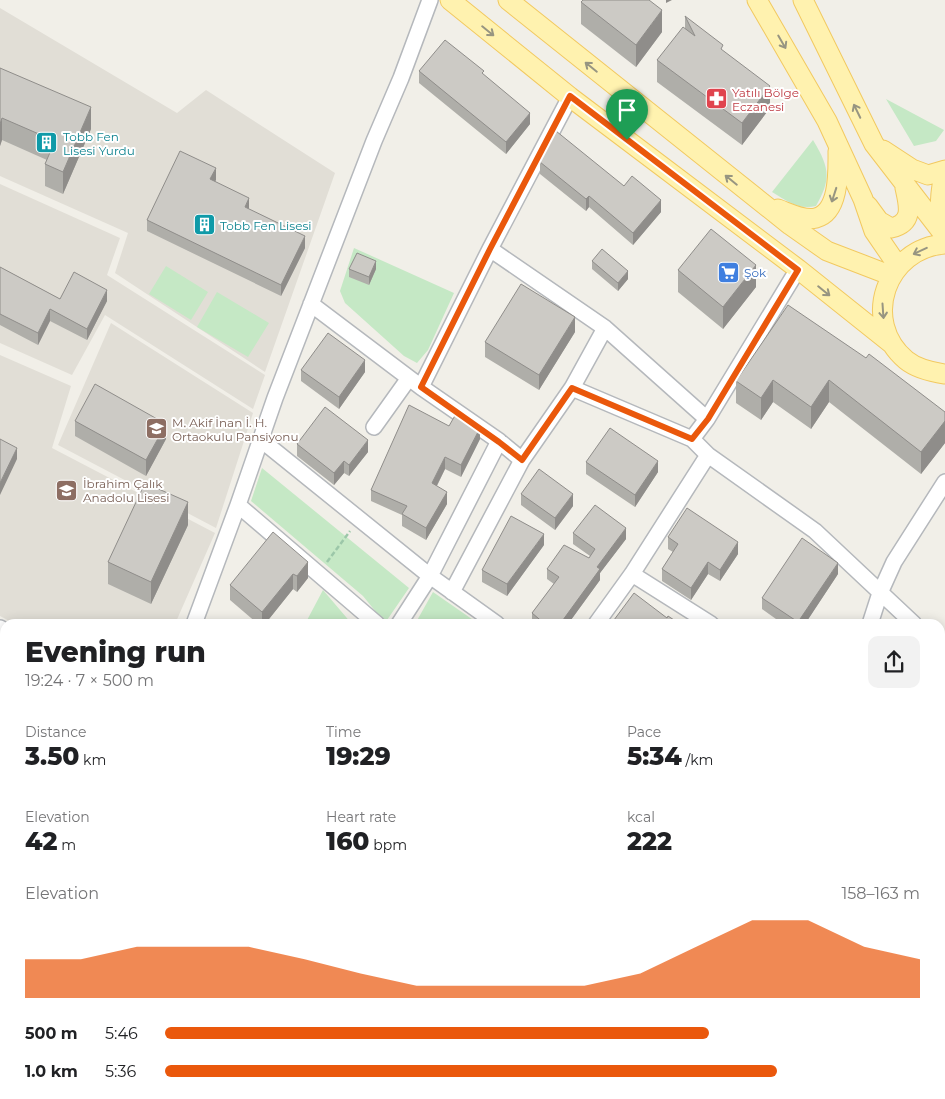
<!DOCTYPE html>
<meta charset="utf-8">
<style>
body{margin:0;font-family:Montserrat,sans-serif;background:#f2f2f2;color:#202124;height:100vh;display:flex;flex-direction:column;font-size:19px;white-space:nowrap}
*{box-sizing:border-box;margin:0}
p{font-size:16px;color:#757577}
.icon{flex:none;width:28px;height:28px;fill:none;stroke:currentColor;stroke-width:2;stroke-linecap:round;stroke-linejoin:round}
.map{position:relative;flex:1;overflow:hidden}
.panel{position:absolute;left:0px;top:619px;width:945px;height:481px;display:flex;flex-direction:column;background:#fff;border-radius:15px 15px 0 0;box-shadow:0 2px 12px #0003}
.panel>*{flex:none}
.pin{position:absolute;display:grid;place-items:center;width:42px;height:42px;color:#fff;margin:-51px -21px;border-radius:50% 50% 50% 0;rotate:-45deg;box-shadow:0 0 5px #0007}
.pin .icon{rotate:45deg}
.round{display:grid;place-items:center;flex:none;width:52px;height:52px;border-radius:10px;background:#f2f2f2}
.overview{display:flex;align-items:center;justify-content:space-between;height:85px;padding:0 25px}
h1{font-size:28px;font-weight:800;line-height:38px}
.figures{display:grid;grid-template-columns:repeat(3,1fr);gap:8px;height:85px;padding:5px 25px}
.figures div{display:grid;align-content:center}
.figures b{font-size:25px;font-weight:800}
.figures small{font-size:14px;font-weight:400}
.figures p{font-size:14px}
.chart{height:140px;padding:10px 25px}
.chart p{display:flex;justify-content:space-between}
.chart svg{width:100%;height:90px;margin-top:5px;fill:#ea580c;opacity:.7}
ul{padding:0 25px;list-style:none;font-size:16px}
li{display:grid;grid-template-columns:80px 60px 1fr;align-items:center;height:38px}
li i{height:12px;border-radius:6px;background:#ea580c}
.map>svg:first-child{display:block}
.education{fill:#e1ded6}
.green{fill:#c5e8c5}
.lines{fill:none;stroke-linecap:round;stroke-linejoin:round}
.minor-casing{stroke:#b5b8bc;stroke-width:18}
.major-casing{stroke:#f2c960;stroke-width:21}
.path{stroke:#9cc7a9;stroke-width:2.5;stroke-dasharray:5 2.5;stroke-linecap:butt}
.minor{stroke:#fff;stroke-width:15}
.major{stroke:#fff2af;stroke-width:19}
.wall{fill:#afaea9}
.shaded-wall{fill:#8f8d8a}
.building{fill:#cccac5;stroke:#8f8d8a}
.oneway{stroke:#979581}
.route-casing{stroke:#fff;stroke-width:10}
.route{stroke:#ea580c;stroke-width:6}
.labels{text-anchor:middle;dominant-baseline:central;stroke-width:4;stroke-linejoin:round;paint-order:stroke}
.health-label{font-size:12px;fill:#be3a42;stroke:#fff;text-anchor:start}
.culture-label{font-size:12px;fill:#0d838f;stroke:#fff;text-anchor:start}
.shop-label{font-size:12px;fill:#366cbe;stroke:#fff;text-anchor:start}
.education-label{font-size:12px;fill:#785e54;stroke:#fff;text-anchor:start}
</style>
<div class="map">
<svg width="945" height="1099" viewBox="0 0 945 1099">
<rect width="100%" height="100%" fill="#f1efe8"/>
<path class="education" d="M 0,8 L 177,113 L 206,90 L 335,173 L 265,372 L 115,273 L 128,233 L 0,176 Z
M 0,184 L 120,238 L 107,275 L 265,375 L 253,409 L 105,315 L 72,375 L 0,343 Z
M 111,323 L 253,413 L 216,528 L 58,445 Z
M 0,355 L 71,386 L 52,448 L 215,533 L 175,624 L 15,624 L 0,616 Z"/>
<path class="green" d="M 886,99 L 944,130 L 936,141 L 914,146 Z
M 813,140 C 829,167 832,178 816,206 C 798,210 787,201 772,192 Z
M 354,248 L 454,293 L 428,350 L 417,363 L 404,356 L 345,303 L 340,291 Z
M 166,266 L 208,292 L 191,320 L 149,294 Z
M 217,292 L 269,323 L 248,357 L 197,327 Z
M 262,468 L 409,588 L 385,623 L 363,596 L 251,501 Z
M 323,590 L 352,624 L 305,624 Z
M 433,592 L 479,624 L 415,624 Z
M 940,665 L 945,670 L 945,757 L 940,754 Z
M 940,988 L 945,991 L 945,1083 L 940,1079 Z"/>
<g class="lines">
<defs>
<path id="minor" d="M 490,249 L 605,328 L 707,419
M 311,304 L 421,387 L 499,441 L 522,460
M 421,387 L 490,249 L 570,97
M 572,388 L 692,439 L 708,455 L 815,531 L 914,624
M 374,427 L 409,378
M 260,439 L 430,576 L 497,624
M 692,439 L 707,419 L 798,269
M 238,505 L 377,624
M 632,574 L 711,624
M 452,592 L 522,460 L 572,388 L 605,328
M 194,624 L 238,505 L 275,398 L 374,141 L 401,78 L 430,0
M 399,624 L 430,576 L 499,441
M 596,624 L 632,574 L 708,455
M 870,624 L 880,593 L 894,562 L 945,482
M 0,628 L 5,631
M 940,647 L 945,652
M 940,766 L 945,769
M 0,793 L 5,795
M 940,961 L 945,963
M 0,987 L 5,989
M 0,1026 L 5,1016
M 334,1095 L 341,1099
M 637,1095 L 644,1099
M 923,1095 L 928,1099
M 122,1099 L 124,1095
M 300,1099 L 302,1095"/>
<path id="major" d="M 450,0 L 570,97 L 798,269 L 892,344
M 508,0 L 790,225 L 827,251 L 892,276
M 757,0 L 827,121 L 863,199 L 874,231 L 898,266
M 803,0 L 874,144 L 945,236
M 883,150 L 912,169 L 928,175 L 945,170
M 945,171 C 940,192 938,209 945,229
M 868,206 L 879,221 L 891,228 C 914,223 909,206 905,188
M 778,209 C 789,213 804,221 816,218 C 840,212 838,170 838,151
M 945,244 C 886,248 860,321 906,360 C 917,369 931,372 945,374"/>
</defs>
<use href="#minor" class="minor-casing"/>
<use href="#major" class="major-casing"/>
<path class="path" d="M 327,562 L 350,531"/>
<use href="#minor" class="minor"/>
<use href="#major" class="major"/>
</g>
<path class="wall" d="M 581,2 L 662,32 L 636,67 L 581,24 Z
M 685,16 L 770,108 L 742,145 L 657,82 L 657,60 L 685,28 Z
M 0,68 L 91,129 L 63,194 L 45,186 L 45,164 L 47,160 L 2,140 L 0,146 Z
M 419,71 L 530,124 L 506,154 L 419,83 Z
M 540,162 L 624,186 L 661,212 L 633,245 L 589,207 L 586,211 L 540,174 Z
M 216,180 L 215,181 L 249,209 L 305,248 L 281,296 L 147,231 L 147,220 Z
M 592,261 L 628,279 L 618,291 L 592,269 Z
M 0,267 L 60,299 L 107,301 L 87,340 L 50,321 L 38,345 L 0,325 Z
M 349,269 L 376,269 L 369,285 L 349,277 Z
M 678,270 L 756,287 L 723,329 L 678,292 Z
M 575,332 L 539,390 L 485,357 L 485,342 Z
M 866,358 L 945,412 L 945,443 L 921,474 L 829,402 L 811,429 L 773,402 L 761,420 L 736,403 L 736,381 Z
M 301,370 L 365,372 L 339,409 L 301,381 Z
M 75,421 L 166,439 L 146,476 L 75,436 Z
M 449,426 L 480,439 L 461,477 L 445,469 L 437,486 L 447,504 L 426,540 L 402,526 L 402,515 L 371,501 L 371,490 Z
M 297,444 L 368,452 L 349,476 L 344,473 L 334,485 L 297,456 Z
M 586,462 L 658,472 L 635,507 L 586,474 Z
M 521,494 L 573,506 L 555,530 L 521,505 Z
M 188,525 L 151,604 L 108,584 L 108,562 Z
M 573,533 L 626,539 L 600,573 L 600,580 L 568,624 L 532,624 L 532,613 L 554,584 L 547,579 L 547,569 L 589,558 L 590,556 L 573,544 Z
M 668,537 L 738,554 L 720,581 L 708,574 L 691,600 L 662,581 L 662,569 L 673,552 L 668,549 Z
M 544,545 L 507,596 L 482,582 L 482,570 Z
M 308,562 L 308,578 L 297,592 L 293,589 L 265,624 L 258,624 L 230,600 L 230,585 Z
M 838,574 L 805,624 L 783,624 L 762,609 L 762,598 Z
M 0,647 L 5,650 L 5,703 L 0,701 Z
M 940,771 L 945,774 L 945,835 L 940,832 Z
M 940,884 L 945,887 L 945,932 L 941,940 L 940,939 Z
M 0,922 L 5,923 L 3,966 L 0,965 Z
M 218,1095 L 279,1095 L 277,1099 L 218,1099 Z
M 694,1095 L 768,1095 L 773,1099 L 694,1099 Z
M 825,1095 L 840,1095 L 837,1099 L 830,1099 Z
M 841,1095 L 914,1095 L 919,1099 L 845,1099 Z"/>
<path class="shaded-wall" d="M 666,0 L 672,0 L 666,3 Z
M 662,10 L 662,32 L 636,67 L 636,45 Z
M 770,86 L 770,108 L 742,145 L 742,123 Z
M 91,107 L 91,129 L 63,194 L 63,172 Z
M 530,113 L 530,124 L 506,154 L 506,142 Z
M 2,118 L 2,140 L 0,146 L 0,124 Z
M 216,168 L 216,180 L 210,191 L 210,179 Z
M 589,196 L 589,207 L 586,211 L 586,199 Z
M 249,198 L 249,209 L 245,207 Z
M 661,200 L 661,212 L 633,245 L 633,233 Z
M 305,236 L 305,248 L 281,296 L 281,285 Z
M 376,261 L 376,269 L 369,285 L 369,277 Z
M 756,265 L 756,287 L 723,329 L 723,307 Z
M 628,271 L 628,279 L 618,291 L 618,283 Z
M 107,290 L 107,301 L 87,340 L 87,329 Z
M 50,309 L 50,321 L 38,345 L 38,333 Z
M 575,317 L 575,332 L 539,390 L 539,375 Z
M 365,360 L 365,372 L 339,409 L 339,397 Z
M 773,380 L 773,402 L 761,420 L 761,398 Z
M 829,380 L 829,402 L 811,429 L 811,407 Z
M 945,421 L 945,443 L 921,474 L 921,452 Z
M 166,424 L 166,439 L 146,476 L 146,460 Z
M 480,428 L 480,439 L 461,477 L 461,465 Z
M 368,440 L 368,452 L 349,476 L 349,465 Z
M 17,448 L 17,459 L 0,495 L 0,483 Z
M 445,457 L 445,469 L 432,495 L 432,483 Z
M 344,461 L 344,473 L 334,485 L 334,473 Z
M 658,461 L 658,472 L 635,507 L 635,495 Z
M 447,492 L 447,504 L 426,540 L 426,528 Z
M 573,494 L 573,506 L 555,530 L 555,518 Z
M 188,502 L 188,525 L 151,604 L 151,582 Z
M 626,528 L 626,539 L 600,573 L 600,580 L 568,624 L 560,624 L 597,567 Z
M 544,534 L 544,545 L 507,596 L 507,584 Z
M 738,542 L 738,554 L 720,581 L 720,570 Z
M 308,562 L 308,578 L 297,592 L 297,576 Z
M 708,562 L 708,574 L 691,600 L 691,588 Z
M 838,563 L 838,574 L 805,624 L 798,624 L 798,622 Z
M 293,574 L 293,589 L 265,624 L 262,624 L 262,612 Z
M 945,921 L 945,932 L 941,940 L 941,928 Z
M 5,949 L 5,961 L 3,966 L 3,954 Z
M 190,1095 L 196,1095 L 194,1099 L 188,1099 Z
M 274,1095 L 279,1095 L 277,1099 L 272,1099 Z
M 835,1095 L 840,1095 L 837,1099 L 835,1099 Z"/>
<path class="building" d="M 583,0 L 649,0 L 662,10 L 636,45 L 581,2 Z
M 685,16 L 723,45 L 721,49 L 770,86 L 742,123 L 657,60 L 683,27 L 695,36 Z
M 445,40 L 484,71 L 482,73 L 530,113 L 506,142 L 419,71 Z
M 0,68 L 91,107 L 63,172 L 45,164 L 55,141 L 2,118 L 0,124 Z
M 556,131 L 624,186 L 632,176 L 661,200 L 633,233 L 589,196 L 586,199 L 540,162 Z
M 180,151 L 216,168 L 210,179 L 249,198 L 245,207 L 305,236 L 281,285 L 147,220 Z
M 711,229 L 756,265 L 723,307 L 678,270 Z
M 602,249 L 628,271 L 618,283 L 592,261 Z
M 357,253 L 376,261 L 369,277 L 349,269 Z
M 0,267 L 60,299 L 74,272 L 107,290 L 87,329 L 50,309 L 38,333 L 0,314 Z
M 521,284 L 575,317 L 539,375 L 485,342 Z
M 788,305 L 866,358 L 869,354 L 945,412 L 945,421 L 921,452 L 829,380 L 811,407 L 773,380 L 761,398 L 736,381 Z
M 328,333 L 365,360 L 339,397 L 301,370 Z
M 95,384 L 166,424 L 146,460 L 75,421 Z
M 409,405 L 449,426 L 457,412 L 480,428 L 461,465 L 445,457 L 432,483 L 447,492 L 426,528 L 402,514 L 407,506 L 371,490 Z
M 325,407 L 368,440 L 349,465 L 344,461 L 334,473 L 297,444 Z
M 610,428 L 658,461 L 635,495 L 586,462 Z
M 0,439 L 17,448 L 0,483 Z
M 539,469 L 573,494 L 555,518 L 521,494 Z
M 145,483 L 188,502 L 151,582 L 108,562 Z
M 595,505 L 626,528 L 597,567 L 600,569 L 560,624 L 545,624 L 532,613 L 559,577 L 547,569 L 564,545 L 589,558 L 595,549 L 573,533 Z
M 687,508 L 738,542 L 720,570 L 708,562 L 691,588 L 662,569 L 678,544 L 668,537 Z
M 511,516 L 544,534 L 507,584 L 482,570 Z
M 273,532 L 308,562 L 297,576 L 293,574 L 262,612 L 230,585 Z
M 802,538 L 838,563 L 798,622 L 762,598 Z
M 634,593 L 667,618 L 668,616 L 680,624 L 611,624 Z
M 0,647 L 5,650 L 5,692 L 0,690 Z
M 940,771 L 945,774 L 945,815 L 940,813 Z
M 940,884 L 945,887 L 945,921 L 941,928 L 940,928 Z
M 0,922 L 5,923 L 5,949 L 3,954 L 0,953 Z
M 3,1069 L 5,1070 L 5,1095 L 62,1095 L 60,1099 L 0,1099 L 0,1075 Z
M 148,1095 L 190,1095 L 188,1099 L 145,1099 Z
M 218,1095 L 274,1095 L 272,1099 L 225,1099 Z
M 698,1095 L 768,1095 L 773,1099 L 704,1099 Z
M 854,1095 L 914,1095 L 919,1099 L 859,1099 Z"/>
<defs><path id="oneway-shaft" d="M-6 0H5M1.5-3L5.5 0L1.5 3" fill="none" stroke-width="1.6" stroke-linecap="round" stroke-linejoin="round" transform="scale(1.25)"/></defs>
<g class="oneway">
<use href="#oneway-shaft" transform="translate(488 31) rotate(39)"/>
<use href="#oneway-shaft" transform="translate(782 42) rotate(60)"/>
<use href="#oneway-shaft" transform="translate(591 67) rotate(-141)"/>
<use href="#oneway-shaft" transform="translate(857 111) rotate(-116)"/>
<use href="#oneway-shaft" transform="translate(731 180) rotate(-141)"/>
<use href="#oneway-shaft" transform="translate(834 195) rotate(108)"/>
<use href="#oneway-shaft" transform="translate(920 251) rotate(155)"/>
<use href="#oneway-shaft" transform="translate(824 291) rotate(39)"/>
<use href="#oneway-shaft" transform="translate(883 311) rotate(86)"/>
</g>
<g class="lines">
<defs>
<path id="route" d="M 570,96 L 798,270 L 708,419 L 692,439 L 572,388 L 522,460 L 499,442 L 421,387 L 490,249 Z"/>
</defs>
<use href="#route" class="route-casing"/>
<use href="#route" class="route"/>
</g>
<defs>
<symbol id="pharmacy-square" viewBox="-11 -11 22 22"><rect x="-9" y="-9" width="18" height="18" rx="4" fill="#e0444e" stroke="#fff"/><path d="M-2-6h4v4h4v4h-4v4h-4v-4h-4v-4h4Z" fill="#fff"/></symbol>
<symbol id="building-square" viewBox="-11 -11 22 22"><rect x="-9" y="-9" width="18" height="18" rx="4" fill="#0f9aa8" stroke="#fff"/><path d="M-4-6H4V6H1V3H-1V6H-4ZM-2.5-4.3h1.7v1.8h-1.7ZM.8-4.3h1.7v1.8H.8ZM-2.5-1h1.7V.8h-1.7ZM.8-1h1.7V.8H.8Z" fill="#fff"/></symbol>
<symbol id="supermarket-square" viewBox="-11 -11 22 22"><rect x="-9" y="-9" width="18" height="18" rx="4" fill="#3f7fe0" stroke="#fff"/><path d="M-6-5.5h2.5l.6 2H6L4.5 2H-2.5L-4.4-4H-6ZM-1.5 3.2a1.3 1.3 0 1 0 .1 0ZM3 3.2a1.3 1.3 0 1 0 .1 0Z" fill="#fff"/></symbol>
<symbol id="school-square" viewBox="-11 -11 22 22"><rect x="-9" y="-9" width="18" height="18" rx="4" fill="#8d6e63" stroke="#fff"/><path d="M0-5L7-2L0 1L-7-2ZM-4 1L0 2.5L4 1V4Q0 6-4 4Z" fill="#fff"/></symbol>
</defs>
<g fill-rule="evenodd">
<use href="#pharmacy-square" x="704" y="86" width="25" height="25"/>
<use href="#building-square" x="34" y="130" width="25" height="25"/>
<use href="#building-square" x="192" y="212" width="25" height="25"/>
<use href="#supermarket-square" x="716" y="260" width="25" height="25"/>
<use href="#school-square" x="144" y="416" width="25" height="25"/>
<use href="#school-square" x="54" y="478" width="25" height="25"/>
</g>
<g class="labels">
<g class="health-label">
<text x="732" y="92">Yatılı Bölge<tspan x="732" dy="14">Eczanesi</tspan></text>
</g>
<g class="culture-label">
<text x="63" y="136">Tobb Fen<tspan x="63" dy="14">Lisesi Yurdu</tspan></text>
<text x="220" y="225">Tobb Fen Lisesi</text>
</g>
<g class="shop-label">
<text x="744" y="272">Şok</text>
</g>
<g class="education-label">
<text x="172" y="422">M. Akif İnan İ. H.<tspan x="172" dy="14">Ortaokulu Pansiyonu</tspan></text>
<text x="83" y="483">İbrahim Çalık<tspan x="83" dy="14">Anadolu Lisesi</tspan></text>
</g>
</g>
</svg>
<div class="pin" style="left:627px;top:140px;background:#1e9e55"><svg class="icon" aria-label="arrive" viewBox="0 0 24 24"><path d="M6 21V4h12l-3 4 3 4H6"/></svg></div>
<section class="panel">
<div class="overview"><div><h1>Evening run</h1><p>19:24 · 7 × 500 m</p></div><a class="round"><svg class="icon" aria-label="share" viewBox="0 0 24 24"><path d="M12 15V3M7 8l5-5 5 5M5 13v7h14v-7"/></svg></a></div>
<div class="figures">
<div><p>Distance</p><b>3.50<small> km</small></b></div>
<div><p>Time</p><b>19:29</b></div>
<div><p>Pace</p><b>5:34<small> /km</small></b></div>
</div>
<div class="figures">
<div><p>Elevation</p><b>42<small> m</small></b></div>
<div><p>Heart rate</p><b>160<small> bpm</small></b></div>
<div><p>kcal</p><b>222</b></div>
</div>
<div class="chart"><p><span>Elevation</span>158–163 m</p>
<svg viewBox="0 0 160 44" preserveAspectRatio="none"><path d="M0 44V25L10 25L20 19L30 19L40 19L50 25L60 32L70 38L80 38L90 38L100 38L110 32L120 19L130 6L140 6L150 19L160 25V44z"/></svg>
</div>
<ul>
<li><b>500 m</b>5:46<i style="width:72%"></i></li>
<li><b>1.0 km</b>5:36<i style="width:81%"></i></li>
</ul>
</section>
</div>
